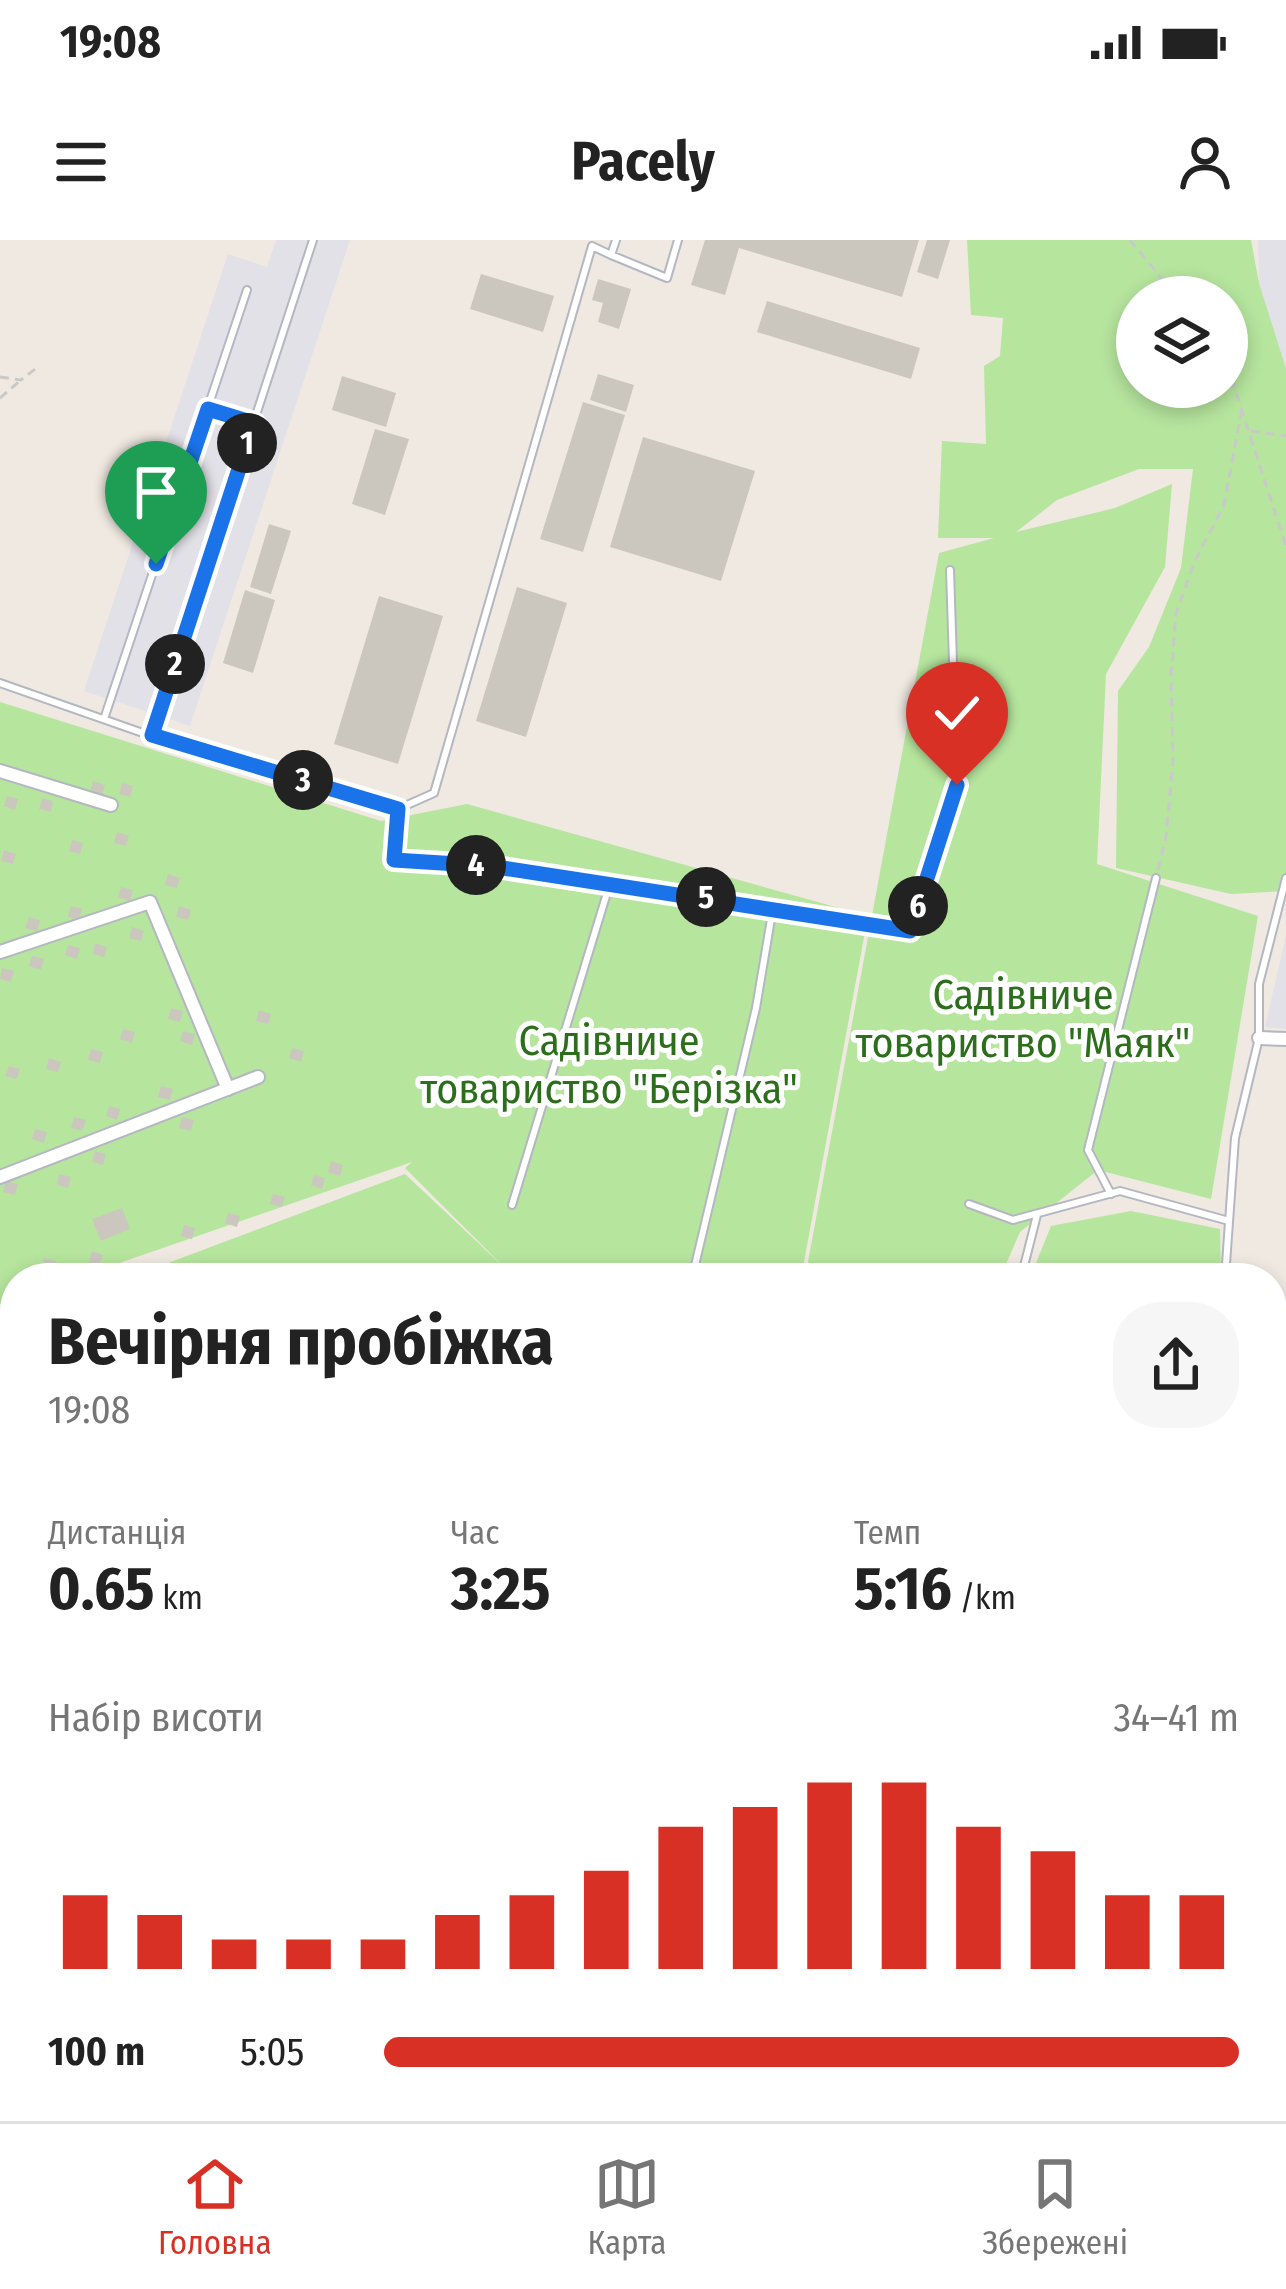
<!DOCTYPE html>
<html lang="uk">
<meta charset="utf-8">
<style>
body{margin:0;font-family:"Fira Sans Condensed",sans-serif;background:#f6f6f6;color:#222;height:100vh;display:flex;flex-direction:column;font-size:45px;white-space:nowrap}
*{box-sizing:border-box;margin:0}
p{font-size:39px;color:#767676}
.icon{flex:none;width:66px;height:66px;fill:none;stroke:currentColor;stroke-width:2;stroke-linecap:round;stroke-linejoin:round}
.map{position:relative;flex:1;overflow:hidden}
.drawer{position:absolute;left:0px;top:1023px;width:1287px;height:858px;display:flex;flex-direction:column;background:#fff;border-radius:48px 48px 0 0;box-shadow:0 6px 18px #0003}
.drawer>*{flex:none}
.fabs{position:absolute;left:1116px;top:36px;display:grid;gap:24px}
.fabs a{display:grid;place-items:center;width:132px;height:132px;border-radius:50%;background:#fff;box-shadow:0 6px 18px #0003;font-size:60px}
.pin{position:absolute;display:grid;place-items:center;width:102px;height:102px;color:#fff;margin:-123px -51px;border-radius:50% 50% 50% 0;rotate:-45deg;box-shadow:0 0 12px #0007}
.pin .icon{rotate:45deg}
.km{position:absolute;width:60px;height:60px;margin:-30px;border-radius:50%;background:#222;color:#fff;font-size:33px;line-height:60px;text-align:center}
.round{display:grid;place-items:center;flex:none;width:126px;height:126px;border-radius:48px;background:#f6f6f6}
.headline{display:flex;align-items:center;justify-content:space-between;height:204px;padding:0 48px}
h1{font-size:66px;font-weight:700;line-height:90px}
.figures{display:grid;grid-template-columns:repeat(3,1fr);gap:18px;height:204px;padding:12px 48px}
.figures div{display:grid;align-content:center}
.figures b{font-size:60px;font-weight:700}
.figures small{font-size:33px;font-weight:400}
.figures p{font-size:33px}
.chart{height:336px;padding:24px 48px}
.chart p{display:flex;justify-content:space-between}
.chart svg{width:100%;height:216px;margin-top:12px;stroke:#d93025;stroke-width:6}
ul{padding:0 48px;list-style:none;font-size:39px}
li{display:grid;grid-template-columns:192px 144px 1fr;align-items:center;height:90px}
li i{height:30px;border-radius:15px;background:#d93025}
.status{display:flex;justify-content:space-between;align-items:center;height:84px;padding:0 60px;background:#fff;direction:ltr}
.status svg{height:33px;fill:currentColor}
header{display:flex;justify-content:space-between;align-items:center;height:156px;padding:0 48px;background:#fff;font-size:54px;font-weight:700}
.tab-bar{display:flex;justify-content:space-around;align-items:center;height:168px;border-top:3px solid #e0e0e0;background:#fff;font-size:33px;color:#767676}
.tab-bar a{display:grid;justify-items:center;gap:6px}
.tab-bar .current{color:#d93025}
.map>svg:first-child{display:block}
.industrial{fill:#e3e1e8}
.green{fill:#b6e59e;fill-rule:evenodd}
.building{fill:#cbc7bf}
.lines{fill:none;stroke-linecap:round;stroke-linejoin:round}
.lane-casing{stroke:#b4b7c1;stroke-width:10}
.street-casing{stroke:#b4b7c1;stroke-width:16}
.secondary-casing{stroke:#b4b7c1;stroke-width:21}
.path{stroke:#c9c9c9;stroke-width:3;stroke-dasharray:9 6;stroke-linecap:butt}
.lane{stroke:#fff;stroke-width:6}
.street{stroke:#fff;stroke-width:12}
.secondary{stroke:#fff;stroke-width:16}
.route-casing{stroke:#fff;stroke-width:24}
.route{stroke:#1a73e8;stroke-width:15}
.labels{text-anchor:middle;dominant-baseline:central;stroke-width:10;stroke-linejoin:round;paint-order:stroke}
.park-label{font-size:42px;fill:#2c6e1b;stroke:#fff}
</style>
<div class="status"><b>19:08</b><svg viewBox="0 0 49 12"><path d="M0 12V9h3v3zM5 12V6h3v6zM10 12V3h3v9zM15 12V0h3v12zM26 1h20v11H26zM47 4h2v5h-2z"/></svg></div>
<header><svg class="icon" aria-label="menu" viewBox="0 0 24 24"><path d="M4 6h16M4 12h16M4 18h16"/></svg>Pacely<svg class="icon" aria-label="person" viewBox="0 0 24 24"><circle cx="12" cy="8" r="4"/><path d="M4 21q1-7 8-7t8 7"/></svg></header>
<div class="map">
<svg width="1286" height="1881" viewBox="0 0 1286 1881">
<rect width="100%" height="100%" fill="#efe9e1"/>
<path class="industrial" d="M 276,0 L 350,0 L 190,486 L 84,451 L 228,14 L 267,27 Z
M 1258,0 L 1286,0 L 1286,134 L 1274,132 L 1259,43 Z
M 1286,695 L 1286,789 L 1265,787 Z
M 0,1386 L 15,1421 L 15,1462 L 0,1468 Z"/>
<path class="green" d="M 967,0 L 1251,0 L 1259,43 L 1286,129 L 1286,651 L 1231,654 L 1116,628 L 1118,451 L 1149,407 L 1181,328 L 1193,229 L 1139,229 L 1057,260 L 1016,292 L 1115,268 L 1172,244 L 1165,327 L 1106,434 L 1097,624 L 1258,676 L 1211,959 L 1098,930 L 1020,992 L 1000,1038 L 805,1038 L 939,313 L 994,298 L 938,298 L 942,201 L 986,204 L 984,126 L 1000,116 L 1003,78 L 971,75 ZM 1137,57 L 1227,57 L 1227,147 L 1137,147 Z
M 0,462 L 381,581 L 467,564 L 868,676 L 801,1038 L 128,1038 L 405,934 L 507,1030 L 405,928 L 412,922 L 76,1038 L 15,1038 L 15,1059 L 0,1064 Z
M 1131,971 L 1220,989 L 1221,1038 L 1030,1038 L 1051,986 Z
M 15,1078 L 15,1365 L 0,1332 L 0,1083 Z
M 1272,1274 L 1286,1281 L 1284,1881 L 1035,1881 L 1041,1866 L 1272,1866 Z
M 15,1462 L 15,1866 L 210,1866 L 217,1881 L 0,1881 L 0,1468 Z
M 231,1866 L 589,1866 L 583,1881 L 237,1881 Z
M 595,1866 L 775,1866 L 772,1881 L 588,1881 Z
M 790,1866 L 1033,1866 L 1027,1881 L 787,1881 Z"/>
<path class="building" d="M 705,0 L 919,0 L 902,57 L 739,8 L 725,55 L 691,45 Z
M 927,0 L 950,0 L 938,39 L 917,32 Z
M 481,34 L 554,56 L 543,92 L 470,69 Z
M 598,39 L 631,49 L 619,89 L 598,82 L 603,63 L 592,60 Z
M 767,61 L 920,108 L 911,139 L 757,92 Z
M 598,134 L 634,145 L 626,172 L 590,160 Z
M 342,136 L 396,153 L 386,187 L 332,170 Z
M 583,162 L 625,175 L 583,312 L 540,299 Z
M 375,189 L 409,199 L 385,275 L 352,264 Z
M 643,197 L 755,231 L 721,341 L 610,307 Z
M 269,284 L 291,291 L 271,354 L 250,347 Z
M 517,347 L 567,363 L 526,497 L 476,481 Z
M 245,350 L 275,360 L 253,433 L 223,423 Z
M 379,356 L 443,376 L 398,524 L 334,504 Z
M 93,541 L 105,545 L 102,555 L 90,552 Z
M 122,543 L 133,546 L 130,557 L 119,554 Z
M 7,556 L 18,559 L 15,570 L 4,566 Z
M 42,558 L 53,561 L 51,572 L 39,569 Z
M 117,592 L 129,596 L 126,606 L 114,603 Z
M 72,600 L 83,603 L 80,614 L 69,611 Z
M 4,610 L 16,614 L 13,624 L 1,621 Z
M 168,634 L 180,638 L 177,648 L 165,645 Z
M 121,647 L 133,650 L 130,661 L 118,657 Z
M 71,666 L 82,669 L 79,680 L 68,677 Z
M 179,666 L 191,670 L 188,680 L 176,677 Z
M 29,677 L 40,680 L 37,691 L 25,688 Z
M 132,687 L 144,691 L 141,701 L 129,698 Z
M 95,703 L 107,707 L 104,717 L 93,714 Z
M 68,705 L 80,708 L 77,719 L 65,715 Z
M 32,716 L 44,719 L 41,730 L 29,726 Z
M 2,728 L 14,731 L 11,742 L 0,739 Z
M 171,768 L 183,771 L 180,782 L 168,779 Z
M 259,770 L 271,774 L 268,784 L 256,781 Z
M 123,789 L 135,792 L 132,803 L 120,799 Z
M 183,791 L 195,794 L 192,805 L 180,801 Z
M 292,808 L 304,811 L 301,822 L 289,818 Z
M 91,809 L 103,812 L 100,823 L 88,820 Z
M 49,818 L 61,822 L 58,832 L 46,829 Z
M 9,826 L 20,829 L 17,839 L 5,836 Z
M 161,846 L 173,849 L 170,860 L 158,857 Z
M 109,866 L 120,869 L 117,880 L 106,876 Z
M 74,877 L 86,880 L 82,891 L 71,888 Z
M 182,877 L 194,880 L 191,891 L 179,888 Z
M 35,889 L 47,892 L 44,903 L 32,899 Z
M 95,911 L 106,914 L 103,925 L 92,922 Z
M 331,921 L 343,925 L 340,936 L 328,932 Z
M 59,934 L 71,937 L 68,948 L 57,945 Z
M 314,935 L 325,938 L 322,949 L 311,945 Z
M 6,941 L 18,944 L 15,955 L 3,952 Z
M 273,954 L 285,957 L 282,967 L 270,964 Z
M 122,968 L 130,989 L 101,1001 L 92,979 Z
M 228,973 L 240,976 L 237,987 L 225,983 Z
M 184,985 L 195,988 L 192,999 L 181,996 Z
M 92,1011 L 103,1015 L 100,1025 L 89,1022 Z
M 44,1018 L 56,1021 L 53,1032 L 41,1029 Z
M 1280,1194 L 1286,1195 L 1286,1221 L 1276,1220 Z
M 32,1866 L 76,1866 L 74,1881 L 29,1881 Z"/>
<g class="lines">
<defs>
<path id="lane" d="M 611,15 L 667,38 L 678,0
M 207,168 L 254,183
M 0,443 L 140,492 L 398,569 L 434,553 L 592,6 L 611,15 L 616,0
M 104,479 L 247,50
M 152,495 L 313,0
M 398,569 L 395,620 L 490,626 L 910,691 L 957,545 L 950,330
M 1111,954 L 1088,910 L 1156,638
M 969,964 L 1013,980 L 1120,951 L 1229,981
M 512,965 L 610,643
M 692,1038 L 756,768 L 773,667
M 1021,1038 L 1037,975
M 1225,1038 L 1235,898 L 1259,798 L 1259,744 L 1286,638
M 1272,1266 L 1286,1276
M 1272,1556 L 1286,1513
M 655,1881 L 658,1866
M 778,1881 L 781,1866
M 892,1881 L 898,1866
M 1037,1881 L 1043,1866
M 1164,1881 L 1169,1866"/>
<path id="street" d="M 0,531 L 111,565
M 0,712 L 150,662 L 228,849
M 1259,798 L 1286,799
M 0,937 L 258,837"/>
<path id="secondary" d="M 0,1343 L 15,1379
M 228,1866 L 234,1881"/>
</defs>
<use href="#lane" class="lane-casing"/>
<use href="#street" class="street-casing"/>
<use href="#secondary" class="secondary-casing"/>
<path class="path" d="M 1130,0 L 1177,57
M 1227,125 L 1286,306
M 0,137 L 21,140 L 39,126
M 0,158 L 21,140
M 1251,191 L 1286,196
M 1158,630 L 1166,597 L 1173,521 L 1171,437 L 1176,373 L 1195,321 L 1224,265 L 1242,168"/>
<use href="#lane" class="lane"/>
<use href="#street" class="street"/>
<use href="#secondary" class="secondary"/>
</g>
<g class="lines">
<defs>
<path id="route" d="M 156,324 L 208,169 L 254,183 L 152,495 L 398,569 L 394,620 L 490,626 L 910,691 L 957,545"/>
</defs>
<use href="#route" class="route-casing"/>
<use href="#route" class="route"/>
</g>
<g class="labels">
<g class="park-label">
<text x="1023" y="755">Садівниче<tspan x="1023" dy="48">товариство "Маяк"</tspan></text>
<text x="609" y="801">Садівниче<tspan x="609" dy="48">товариство "Берізка"</tspan></text>
</g>
</g>
</svg>
<div class="fabs">
<a><svg class="icon" aria-label="layers" viewBox="0 0 24 24"><path d="M12 4l9 5-9 5-9-5zM3 14l9 5 9-5"/></svg></a>
</div>
<div class="pin" style="left:156px;top:324px;background:#1e9e55"><svg class="icon" aria-label="arrive" viewBox="0 0 24 24"><path d="M6 21V4h12l-3 4 3 4H6"/></svg></div>
<div class="pin" style="left:957px;top:545px;background:#d93025"><svg class="icon" aria-label="check" viewBox="0 0 24 24"><path d="M5 12l5 5 9-10"/></svg></div>
<b class="km" style="left:247px;top:203px">1</b>
<b class="km" style="left:175px;top:424px">2</b>
<b class="km" style="left:303px;top:540px">3</b>
<b class="km" style="left:476px;top:625px">4</b>
<b class="km" style="left:706px;top:657px">5</b>
<b class="km" style="left:918px;top:666px">6</b>
<section class="drawer">
<div class="headline"><div><h1>Вечірня пробіжка</h1><p>19:08</p></div><a class="round"><svg class="icon" aria-label="share" viewBox="0 0 24 24"><path d="M12 15V3M7 8l5-5 5 5M5 13v7h14v-7"/></svg></a></div>
<div class="figures">
<div><p>Дистанція</p><b>0.65<small> km</small></b></div>
<div><p>Час</p><b>3:25</b></div>
<div><p>Темп</p><b>5:16<small> /km</small></b></div>
</div>
<div class="chart"><p><span>Набір висоти</span>34–41 m</p>
<svg viewBox="0 0 160 44" preserveAspectRatio="none"><path d="M5 44V29M15 44V33M25 44V38M35 44V38M45 44V38M55 44V33M65 44V29M75 44V24M85 44V15M95 44V11M105 44V6M115 44V6M125 44V15M135 44V20M145 44V29M155 44V29"/></svg>
</div>
<ul>
<li><b>100 m</b>5:05<i style="width:100%"></i></li>
</ul>
</section>
</div>
<nav class="tab-bar">
<a class="current"><svg class="icon" aria-label="home" viewBox="0 0 24 24"><path d="M3 11l9-7 9 7M6 9v11h12V9"/></svg>Головна</a>
<a><svg class="icon" aria-label="map" viewBox="0 0 24 24"><path d="M3 6l6-2 6 2 6-2v14l-6 2-6-2-6 2zM9 4v14M15 6v14"/></svg>Карта</a>
<a><svg class="icon" aria-label="saved" viewBox="0 0 24 24"><path d="M7 4h10v16l-5-4-5 4z"/></svg>Збережені</a>
</nav>
